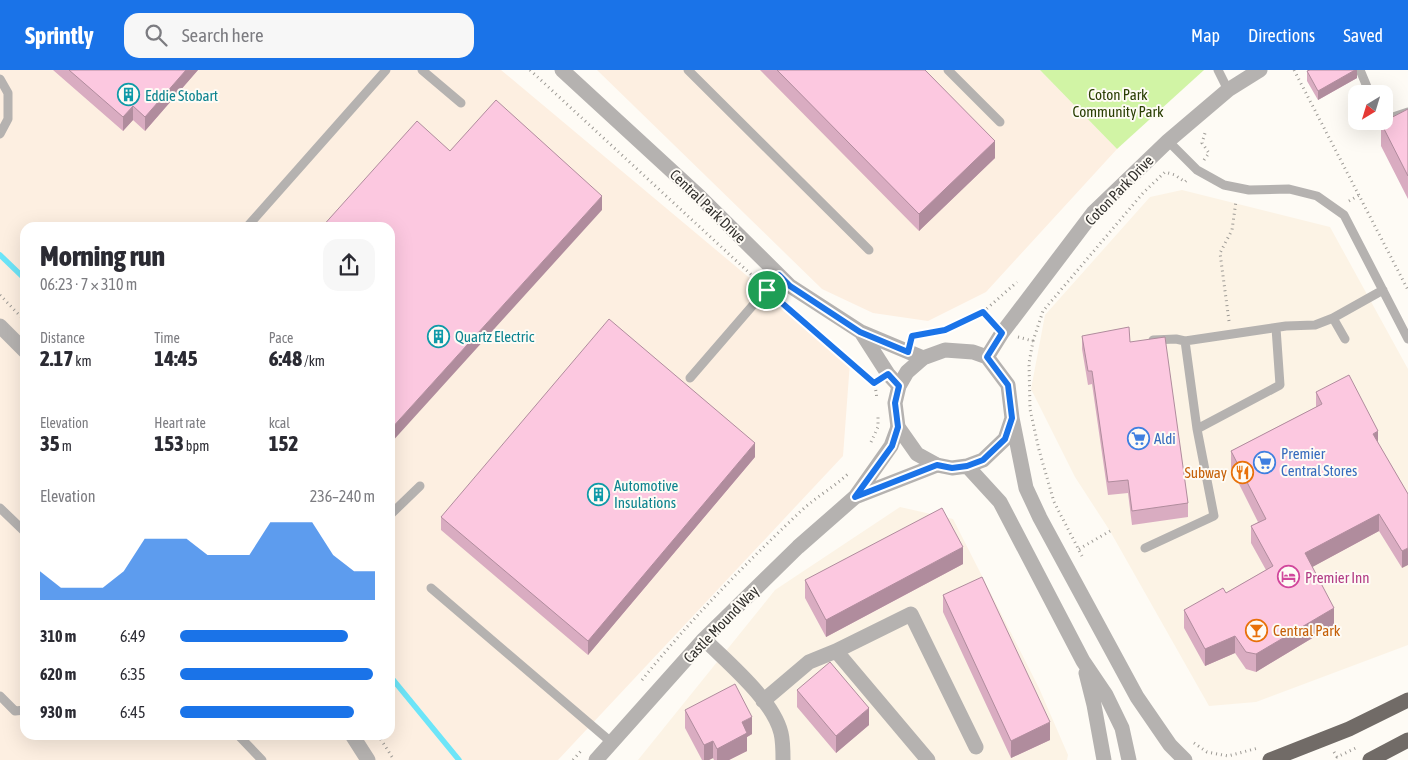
<!DOCTYPE html>
<meta charset="utf-8">
<style>
body{margin:0;font-family:"Asap Condensed",sans-serif;background:#f7f7f7;color:#2b2b33;height:100vh;display:flex;flex-direction:column;font-size:19px;white-space:nowrap}
*{box-sizing:border-box;margin:0}
p{font-size:16px;color:#7c7c81}
.icon{flex:none;width:28px;height:28px;fill:none;stroke:currentColor;stroke-width:2;stroke-linecap:round;stroke-linejoin:round}
.map{position:relative;flex:1;overflow:hidden}
.drawer{position:absolute;left:20px;top:152px;width:375px;height:518px;display:flex;flex-direction:column;background:#fff;border-radius:15px;box-shadow:0 5px 20px #0002}
.drawer>*{flex:none}
.needle{width:32px;rotate:218deg}
.buttons{position:absolute;left:1348px;top:15px;display:grid;gap:10px}
.buttons a{display:grid;place-items:center;width:45px;height:45px;border-radius:10px;background:#fff;box-shadow:0 5px 20px #0002;font-size:25px}
.pin{position:absolute;display:grid;place-items:center;width:42px;height:42px;color:#fff;margin:-21px;border:2px solid #fff;border-radius:50%;box-shadow:0 1px 5px #0007}
.round{display:grid;place-items:center;flex:none;width:52px;height:52px;border-radius:15px;background:#f7f7f7}
.overview{display:flex;align-items:center;justify-content:space-between;height:85px;padding:0 20px}
h1{font-size:28px;font-weight:800;line-height:38px}
.figures{display:grid;grid-template-columns:repeat(3,1fr);gap:8px;height:85px;padding:5px 20px}
.figures div{display:grid;align-content:center}
.figures b{font-size:21px;font-weight:800}
.figures small{font-size:14px;font-weight:400}
.figures p{font-size:14px}
.chart{height:140px;padding:10px 20px}
.chart p{display:flex;justify-content:space-between}
.chart svg{width:100%;height:90px;margin-top:5px;fill:#1a73e8;opacity:.7}
ul{padding:0 20px;list-style:none;font-size:16px}
li{display:grid;grid-template-columns:80px 60px 1fr;align-items:center;height:38px}
li i{height:12px;border-radius:6px;background:#1a73e8}
header{display:flex;align-items:center;gap:30px;box-sizing:border-box;height:70px;padding:0 25px;background:#1a73e8;color:#fff}
header strong{font-size:24px}
nav{display:flex;gap:28px;margin-inline-start:auto;font-size:18px}
.search{width:350px;height:45px;background:#f7f7f7;display:flex;align-items:center;gap:12px;box-sizing:border-box;padding:0 18px;border-radius:15px;color:#7c7c81;font-size:19px}
.map>svg:first-child{display:block}
.built{fill:#fcf3e5}
.industrial{fill:#fdefe1;fill-rule:evenodd}
.green{fill:#d1f4a5}
.lines{fill:none;stroke-linecap:round;stroke-linejoin:round}
.stream{stroke:#6de5f8;stroke-width:5.5}
.path{stroke:#9d9a95;stroke-width:3;stroke-dasharray:1 4;stroke-linecap:butt}
.service{stroke:#b5b2b0;stroke-width:9}
.minor{stroke:#b5b2b0;stroke-width:15}
.tertiary{stroke:#b5b2b0;stroke-width:15}
.trunk{stroke:#716b67;stroke-width:15}
.wall{fill:#d9acc1}
.shaded-wall{fill:#b08c9d}
.building{fill:#fcc8e0;stroke:#b08c9d}
.route-casing{stroke:#fff;stroke-width:10}
.route{stroke:#1a73e8;stroke-width:6}
.labels{text-anchor:middle;dominant-baseline:central;stroke-width:4;stroke-linejoin:round;paint-order:stroke}
.park-label{font-size:15px;fill:#2b3f04;stroke:#fefbf5}
.culture-label{font-size:15px;fill:#0d838f;stroke:#fefbf5;text-anchor:start}
.street-label{font-size:15px;fill:#32302d;stroke:#fefbf5}
.shop-label{font-size:15px;fill:#366cbe;stroke:#fefbf5;text-anchor:start}
.food-label{font-size:15px;fill:#c56008;stroke:#fefbf5;text-anchor:end}
.hotel-label{font-size:15px;fill:#b23c85;stroke:#fefbf5;text-anchor:start}
</style>
<header>
<strong>Sprintly</strong>
<div class="search"><svg class="icon" aria-label="search" viewBox="0 0 24 24"><circle cx="10" cy="10" r="6"/><path d="M15 15l6 6"/></svg>Search here</div>
<nav><a>Map</a><a>Directions</a><a>Saved</a></nav>
</header>
<div class="map">
<svg width="1408" height="690" viewBox="0 0 1408 690">
<rect width="100%" height="100%" fill="#fefbf5"/>
<path class="built" d="M 1182,120 L 1330,157 L 1408,299 L 1408,575 L 1256,632 L 1209,636 L 1110,461 L 1075,407 L 1031,319 L 1045,245 L 1150,127 Z
M 900,437 L 953,449 L 1039,618 L 1068,685 L 1067,690 L 638,690 L 775,520 Z"/>
<path class="industrial" d="M 0,0 L 501,0 L 850,292 L 843,386 L 558,690 L 0,690 ZM 25,158 L 390,158 L 390,665 L 25,665 Z
M 597,0 L 1040,0 L 1117,79 L 986,222 L 928,251 L 873,243 L 822,219 Z"/>
<path class="green" d="M 1040,0 L 1204,0 L 1117,79 Z"/>
<g class="lines">
<path class="stream" d="M 0,185 L 25,209
M 390,606 L 459,690"/>
<path class="path" d="M 530,0 L 757,210
M 1294,0 L 1408,220
M 1204,90 L 1209,83 L 1202,73 L 1205,63
M 1349,131 L 1359,125
M 0,225 L 25,251
M 782,233 L 868,307
M 983,242 L 1017,212
M 1229,251 L 1220,183 L 1232,160 L 1236,131
M 913,265 L 945,260 L 983,242 L 991,251
M 1018,267 L 1033,271 L 1029,293 L 1030,339 L 1039,380 L 1054,432 L 1082,486
M 1033,271 L 1043,241 L 1143,123 L 1165,102 L 1175,105 L 1185,112 L 1189,108
M 875,315 L 877,329
M 871,372 L 878,357 L 878,345
M 1079,479 L 1110,461
M 642,610 C 690,550 745,494 801,441 C 816,427 834,417 849,403
M 378,665 L 394,690
M 1194,673 L 1207,682 L 1228,686 L 1258,678
M 1334,682 L 1337,687 L 1358,677
M 573,690 L 581,681"/>
<path class="service" d="M 422,0 L 461,33
M 688,0 L 869,180
M 948,0 L 1000,52
M 1218,0 L 1228,20
M 1360,0 L 1370,24
M 0,9 L 8,23 L 8,49 L 0,64
M 1384,50 L 1408,42
M 1168,71 L 1197,100 L 1224,115 L 1249,120 L 1289,119 L 1317,126 L 1344,145 L 1408,269
M 246,158 L 386,0
M 1333,248 L 1345,269
M 1153,270 L 1176,269 L 1185,271
M 690,308 L 779,205
M 1197,359 L 1280,315 L 1276,258
M 0,438 L 25,462
M 390,445 L 420,416
M 1145,478 L 1214,446 L 1197,359 L 1185,271 L 1286,256 L 1315,255 L 1333,248 L 1383,220
M 431,518 L 611,672
M 0,626 L 15,641 L 25,640
M 238,665 L 262,690"/>
<path class="minor" d="M 562,0 L 699,126 L 790,216 L 861,262 L 923,288
M 0,256 L 25,281
M 861,262 L 888,304 L 899,316
M 987,287 L 1002,263 L 1093,143 L 1168,71 L 1228,20 L 1260,0
M 855,427 L 937,395
M 704,569 C 728,593 773,630 781,663 C 783,671 783,681 783,690
M 836,581 L 911,544 L 976,677
M 763,631 L 809,592 L 836,581 L 928,690
M 352,665 L 368,690
M 596,690 L 704,569 L 798,477 L 855,427 L 891,376 L 898,357"/>
<path class="tertiary" d="M 1012,348 L 1005,369 L 983,390 L 967,396 L 952,398 L 937,395 L 917,384 L 898,357 L 895,333 L 899,316 L 907,302 L 923,288 L 945,280 L 973,282 L 987,287 L 1008,315 L 1012,348 L 1026,418 L 1040,448 L 1137,627 L 1170,675 L 1185,690
M 967,396 L 1000,432 L 1083,591 L 1106,625 L 1122,658 L 1129,690
M 1086,603 L 1094,635 L 1104,690"/>
<path class="trunk" d="M 1270,690 L 1349,659 L 1408,630
M 1370,690 L 1408,670"/>
</g>
<path class="wall" d="M 53,0 L 198,0 L 145,61 L 133,50 L 123,61 Z
M 760,0 L 925,0 L 995,88 L 919,161 Z
M 1357,0 L 1357,8 L 1318,30 L 1307,11 L 1307,1 Z
M 1408,39 L 1408,129 L 1381,76 L 1381,53 Z
M 1082,266 L 1130,272 L 1188,433 L 1188,447 L 1132,455 L 1128,423 L 1108,425 L 1092,314 L 1088,315 L 1082,279 Z
M 1316,322 L 1378,373 L 1408,424 L 1402,498 L 1379,461 L 1312,497 L 1334,555 L 1256,602 L 1246,599 L 1235,583 L 1205,596 L 1184,558 L 1184,540 L 1226,523 L 1266,500 L 1251,473 L 1251,456 L 1258,452 L 1231,398 L 1231,381 L 1316,337 Z
M 755,387 L 588,585 L 441,460 L 441,447 Z
M 963,494 L 826,567 L 805,528 L 805,510 Z
M 943,525 L 1050,670 L 1011,688 L 943,542 Z
M 797,620 L 869,655 L 836,683 L 797,637 Z
M 685,640 L 752,664 L 747,667 L 747,681 L 729,690 L 714,690 L 713,688 L 709,690 L 702,690 L 685,658 Z"/>
<path class="shaded-wall" d="M 186,0 L 198,0 L 145,61 L 145,47 Z
M 1355,0 L 1357,0 L 1357,8 L 1318,30 L 1318,21 Z
M 133,36 L 133,50 L 123,61 L 123,47 Z
M 995,71 L 995,88 L 919,161 L 919,144 Z
M 602,126 L 602,140 L 390,374 L 390,360 Z
M 1378,361 L 1378,379 L 1373,364 Z
M 755,373 L 755,387 L 588,585 L 588,571 Z
M 1379,444 L 1379,461 L 1305,501 L 1305,483 Z
M 963,477 L 963,494 L 826,567 L 826,550 Z
M 1408,478 L 1408,495 L 1402,498 L 1402,481 Z
M 1334,538 L 1334,555 L 1256,602 L 1256,584 Z
M 1235,566 L 1235,583 L 1205,596 L 1205,579 Z
M 869,638 L 869,655 L 836,683 L 836,666 Z
M 752,647 L 752,664 L 747,667 L 747,681 L 729,690 L 717,690 L 717,679 L 742,652 Z
M 1050,652 L 1050,670 L 1011,688 L 1011,671 Z
M 713,671 L 713,688 L 709,690 L 704,690 L 704,675 Z"/>
<path class="building" d="M 69,0 L 186,0 L 145,47 L 133,36 L 123,47 Z
M 777,0 L 925,0 L 995,71 L 919,144 Z
M 1310,0 L 1355,0 L 1318,21 L 1307,1 Z
M 496,30 L 602,126 L 390,360 L 390,158 L 321,158 L 417,51 L 450,81 Z
M 1408,39 L 1408,106 L 1381,53 Z
M 609,249 L 755,373 L 588,571 L 441,447 Z
M 1129,257 L 1130,272 L 1165,267 L 1188,433 L 1132,441 L 1128,410 L 1108,412 L 1092,301 L 1088,301 L 1082,266 Z
M 1349,305 L 1378,361 L 1373,364 L 1408,424 L 1408,478 L 1402,481 L 1379,444 L 1305,483 L 1334,538 L 1256,584 L 1246,582 L 1235,566 L 1205,579 L 1184,540 L 1223,518 L 1226,523 L 1273,496 L 1251,456 L 1266,449 L 1231,381 L 1322,334 L 1316,322 Z
M 942,438 L 963,477 L 826,550 L 805,510 Z
M 982,507 L 1050,652 L 1011,671 L 943,525 Z
M 830,592 L 869,638 L 836,666 L 797,620 Z
M 735,614 L 752,647 L 742,652 L 747,663 L 717,679 L 713,671 L 704,675 L 685,640 Z"/>
<g class="lines">
<defs>
<path id="route" d="M 779,205 L 790,216 L 860,262 L 908,282 L 912,266 L 945,260 L 983,242 L 1002,263 L 987,287 L 1008,315 L 1012,348 L 1005,369 L 983,390 L 967,396 L 952,398 L 937,395 L 855,427 L 892,376 L 898,357 L 895,333 L 899,316 L 888,304 L 874,313 L 767,220 Z"/>
</defs>
<use href="#route" class="route-casing"/>
<use href="#route" class="route"/>
</g>
<defs>
<symbol id="building-ring" viewBox="-11 -11 22 22"><circle r="9.5" fill="#fefbf5" stroke="#0f9aa8" stroke-width="1.5"/><path d="M-4-6H4V6H1V3H-1V6H-4ZM-2.5-4.3h1.7v1.8h-1.7ZM.8-4.3h1.7v1.8H.8ZM-2.5-1h1.7V.8h-1.7ZM.8-1h1.7V.8H.8Z" fill="#0f9aa8"/></symbol>
<symbol id="supermarket-ring" viewBox="-11 -11 22 22"><circle r="9.5" fill="#fefbf5" stroke="#3f7fe0" stroke-width="1.5"/><path d="M-6-5.5h2.5l.6 2H6L4.5 2H-2.5L-4.4-4H-6ZM-1.5 3.2a1.3 1.3 0 1 0 .1 0ZM3 3.2a1.3 1.3 0 1 0 .1 0Z" fill="#3f7fe0"/></symbol>
<symbol id="restaurant-ring" viewBox="-11 -11 22 22"><circle r="9.5" fill="#fefbf5" stroke="#e8710a" stroke-width="1.5"/><path d="M-5-6h1v4h1v-4h1v4h1v-4h1v5L-1.5 .5V6h-2V.5L-5-1ZM5-6V6H3V1.5H1.5Q1.5-4 5-6Z" fill="#e8710a"/></symbol>
<symbol id="hotel-ring" viewBox="-11 -11 22 22"><circle r="9.5" fill="#fefbf5" stroke="#d1479c" stroke-width="1.5"/><path d="M-6-4.5h1.5V1H6V5H4.5V3h-9V5H-6ZM-4 0a1.8 1.8 0 1 1 3.6 0ZM.5 0V-2.5h3Q6-2.5 6 0Z" fill="#d1479c"/></symbol>
<symbol id="bar-ring" viewBox="-11 -11 22 22"><circle r="9.5" fill="#fefbf5" stroke="#e8710a" stroke-width="1.5"/><path d="M-6-5H6L.8 .8V4.5H3.5V6h-7V4.5H-.8V.8Z" fill="#e8710a"/></symbol>
</defs>
<g fill-rule="evenodd">
<use href="#building-ring" x="116" y="12" width="25" height="25"/>
<use href="#building-ring" x="426" y="254" width="25" height="25"/>
<use href="#supermarket-ring" x="1126" y="356" width="25" height="25"/>
<use href="#supermarket-ring" x="1252" y="380" width="25" height="25"/>
<use href="#restaurant-ring" x="1230" y="390" width="25" height="25"/>
<use href="#building-ring" x="586" y="412" width="25" height="25"/>
<use href="#hotel-ring" x="1276" y="494" width="25" height="25"/>
<use href="#bar-ring" x="1244" y="548" width="25" height="25"/>
</g>
<g class="labels">
<g class="park-label">
<text x="1118" y="24">Coton Park<tspan x="1118" dy="17">Community Park</tspan></text>
</g>
<g class="culture-label">
<text x="145" y="25">Eddie Stobart</text>
<text x="455" y="266">Quartz Electric</text>
<text x="614" y="415">Automotive<tspan x="614" dy="17">Insulations</tspan></text>
</g>
<g class="street-label">
<text transform="translate(1119 120) rotate(-46)">Coton Park Drive</text>
<text transform="translate(708 136) rotate(44)">Central Park Drive</text>
<text transform="translate(721 554) rotate(-46)">Castle Mound Way</text>
</g>
<g class="shop-label">
<text x="1154" y="368">Aldi</text>
<text x="1281" y="383">Premier<tspan x="1281" dy="17">Central Stores</tspan></text>
</g>
<g class="food-label">
<text x="1227" y="402">Subway</text>
<text x="1273" y="560" text-anchor="start">Central Park</text>
</g>
<g class="hotel-label">
<text x="1305" y="507">Premier Inn</text>
</g>
</g>
</svg>
<div class="buttons">
<a><svg class="needle" viewBox="-14 -14 28 28"><path d="M0-13l5 13h-10z" fill="#e53935"/><path d="M0 13l5-13h-10z" fill="#7c7c81"/></svg></a>
</div>
<div class="pin" style="left:767px;top:220px;background:#1e9e55"><svg class="icon" aria-label="arrive" viewBox="0 0 24 24"><path d="M6 21V4h12l-3 4 3 4H6"/></svg></div>
<section class="drawer">
<div class="overview"><div><h1>Morning run</h1><p>06:23 · 7 × 310 m</p></div><a class="round"><svg class="icon" aria-label="share" viewBox="0 0 24 24"><path d="M12 15V3M7 8l5-5 5 5M5 13v7h14v-7"/></svg></a></div>
<div class="figures">
<div><p>Distance</p><b>2.17<small> km</small></b></div>
<div><p>Time</p><b>14:45</b></div>
<div><p>Pace</p><b>6:48<small> /km</small></b></div>
</div>
<div class="figures">
<div><p>Elevation</p><b>35<small> m</small></b></div>
<div><p>Heart rate</p><b>153<small> bpm</small></b></div>
<div><p>kcal</p><b>152</b></div>
</div>
<div class="chart"><p><span>Elevation</span>236–240 m</p>
<svg viewBox="0 0 160 44" preserveAspectRatio="none"><path d="M0 44V30L10 38L20 38L30 38L40 30L50 14L60 14L70 14L80 22L90 22L100 22L110 6L120 6L130 6L140 22L150 30L160 30V44z"/></svg>
</div>
<ul>
<li><b>310 m</b>6:49<i style="width:86%"></i></li>
<li><b>620 m</b>6:35<i style="width:99%"></i></li>
<li><b>930 m</b>6:45<i style="width:89%"></i></li>
</ul>
</section>
</div>
